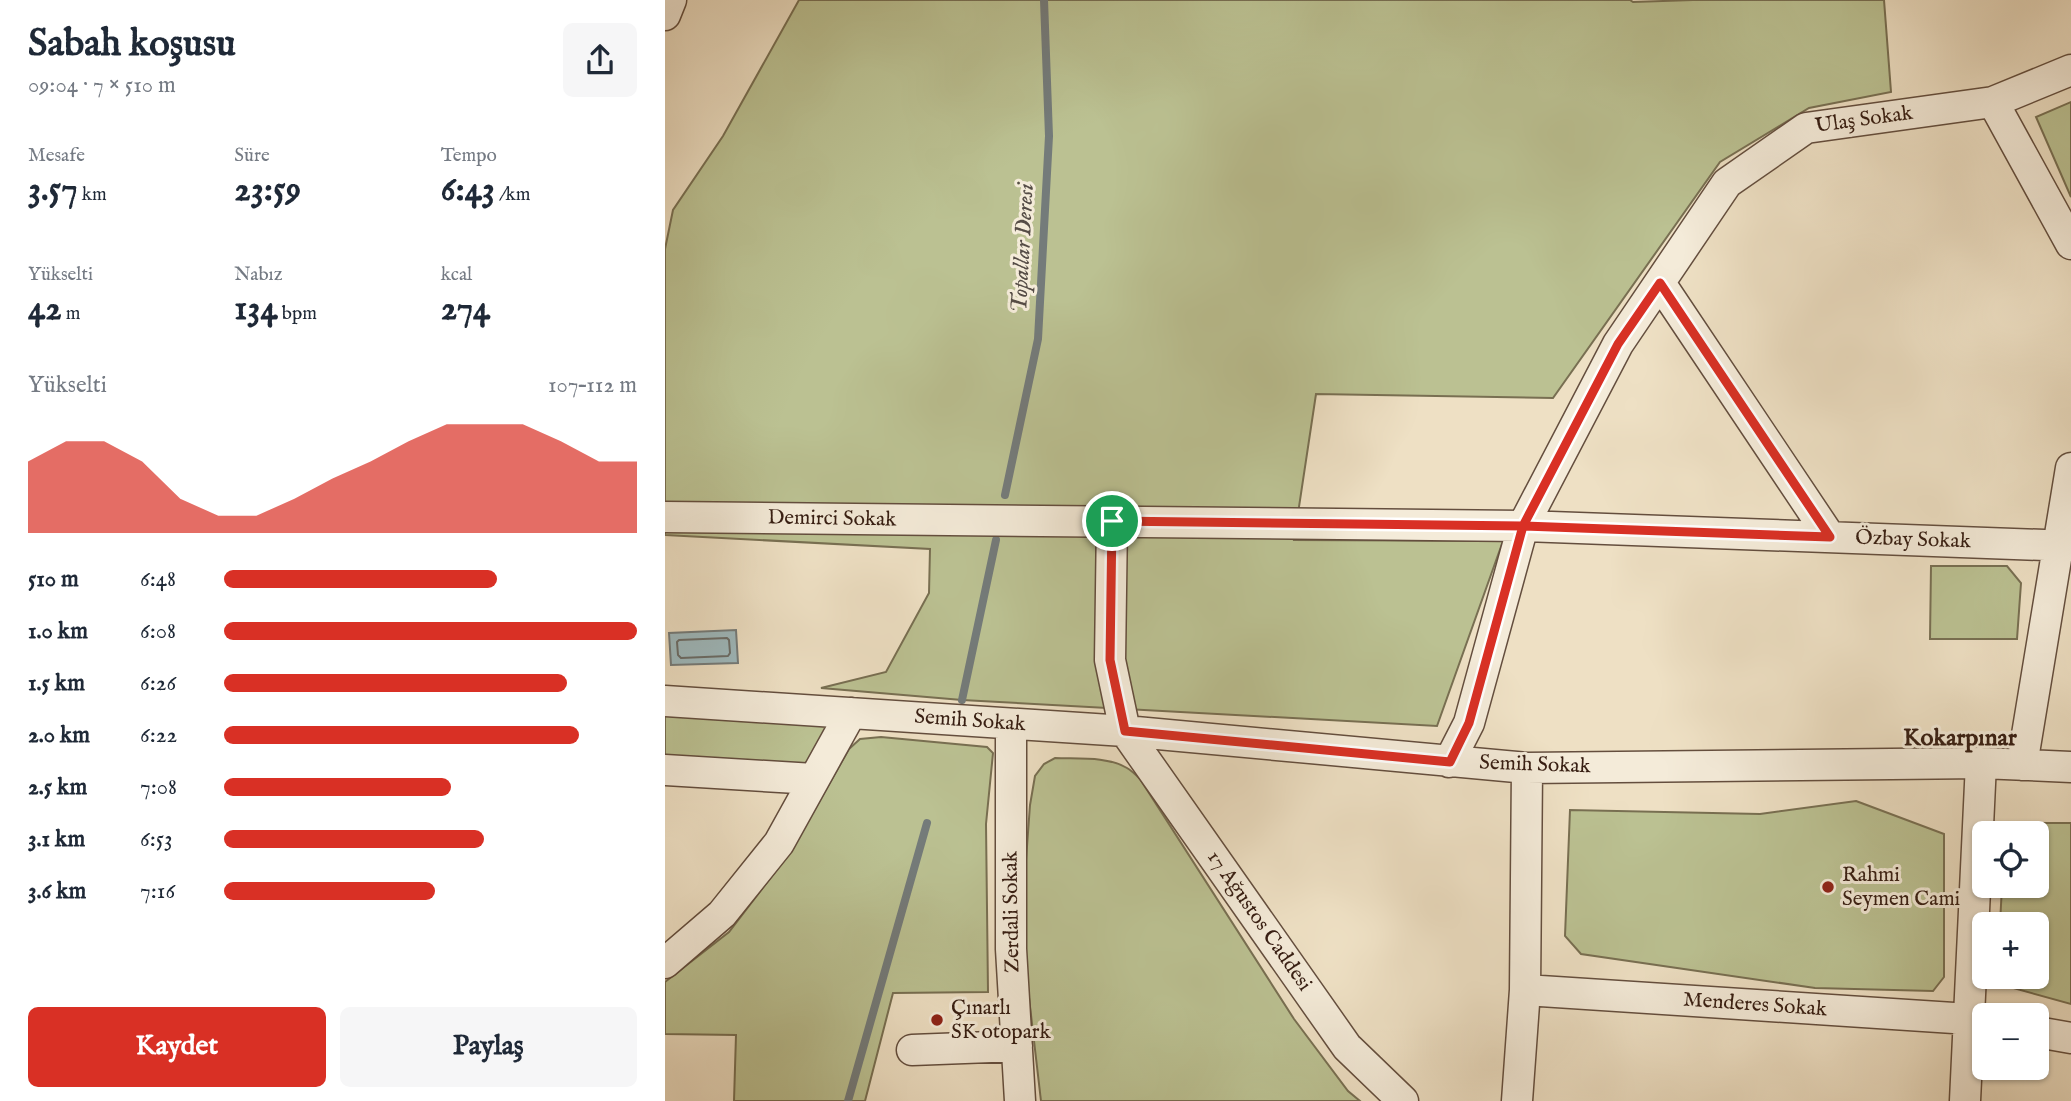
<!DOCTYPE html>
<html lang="tr">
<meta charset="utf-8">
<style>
body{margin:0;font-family:"IM FELL English",serif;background:#f6f6f7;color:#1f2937;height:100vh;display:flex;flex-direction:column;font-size:26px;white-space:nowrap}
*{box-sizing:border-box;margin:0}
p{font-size:23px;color:#747a83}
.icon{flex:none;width:38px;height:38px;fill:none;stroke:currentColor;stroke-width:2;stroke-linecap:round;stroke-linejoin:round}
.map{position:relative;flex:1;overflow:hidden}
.drawer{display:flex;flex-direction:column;background:#fff;width:665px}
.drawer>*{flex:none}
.buttons{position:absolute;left:1307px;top:821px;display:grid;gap:14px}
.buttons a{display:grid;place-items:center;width:77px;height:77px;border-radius:10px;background:#fff;box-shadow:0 2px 5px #0004;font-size:35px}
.pin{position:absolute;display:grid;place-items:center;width:60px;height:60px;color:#fff;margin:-30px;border:4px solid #fff;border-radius:50%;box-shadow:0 2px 7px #0007}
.round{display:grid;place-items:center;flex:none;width:74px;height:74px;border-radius:10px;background:#f6f6f7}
.headline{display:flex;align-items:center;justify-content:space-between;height:119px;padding:0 28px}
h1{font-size:38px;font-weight:800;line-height:52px}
.stats{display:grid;grid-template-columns:repeat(3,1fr);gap:10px;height:119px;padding:7px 28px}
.stats div{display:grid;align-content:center}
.stats b{font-size:35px;font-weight:800}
.stats small{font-size:19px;font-weight:400}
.stats p{font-size:19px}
.chart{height:196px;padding:14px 28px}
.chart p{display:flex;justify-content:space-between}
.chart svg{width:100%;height:126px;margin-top:7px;fill:#d93025;opacity:.7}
.primary-button{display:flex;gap:14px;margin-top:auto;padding:14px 28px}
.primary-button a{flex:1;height:80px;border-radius:10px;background:#d93025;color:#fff;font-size:28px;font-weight:800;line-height:80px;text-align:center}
.primary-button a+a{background:#f6f6f7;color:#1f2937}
ul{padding:0 28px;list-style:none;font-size:23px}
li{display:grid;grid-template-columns:112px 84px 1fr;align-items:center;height:52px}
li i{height:18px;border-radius:9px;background:#d93025}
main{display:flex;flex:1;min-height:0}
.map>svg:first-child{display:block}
.green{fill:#bbc192;stroke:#786f52;stroke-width:2}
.water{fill:#9ebabf;stroke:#747b7a;stroke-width:2}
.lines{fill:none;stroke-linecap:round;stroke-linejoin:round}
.shore{stroke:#6a6c68;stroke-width:2}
.stream{stroke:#747b7a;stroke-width:8}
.minor-casing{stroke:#644e3e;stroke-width:33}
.minor{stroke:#f4ebd9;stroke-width:30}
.route-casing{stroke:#fff;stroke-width:14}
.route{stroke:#d93025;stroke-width:9}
.poi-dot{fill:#8f2418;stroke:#f4ebd9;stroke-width:2.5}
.labels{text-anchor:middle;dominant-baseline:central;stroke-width:6;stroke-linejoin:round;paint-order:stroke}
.street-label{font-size:21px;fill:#361d12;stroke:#f4ebd9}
.poi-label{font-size:21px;fill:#361d12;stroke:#f4ebd9;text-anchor:start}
.water-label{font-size:23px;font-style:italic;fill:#554c46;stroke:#f4ebd9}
.quarter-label{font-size:24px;font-weight:bold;fill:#361d12;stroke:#f4ebd9}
</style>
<main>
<section class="drawer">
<div class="headline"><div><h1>Sabah koşusu</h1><p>09:04 · 7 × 510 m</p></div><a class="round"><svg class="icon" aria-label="share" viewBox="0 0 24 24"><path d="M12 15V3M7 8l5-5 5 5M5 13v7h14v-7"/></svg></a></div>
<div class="stats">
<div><p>Mesafe</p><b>3.57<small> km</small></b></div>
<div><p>Süre</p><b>23:59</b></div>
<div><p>Tempo</p><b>6:43<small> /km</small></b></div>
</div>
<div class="stats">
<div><p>Yükselti</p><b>42<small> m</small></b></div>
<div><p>Nabız</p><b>134<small> bpm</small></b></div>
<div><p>kcal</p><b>274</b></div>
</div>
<div class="chart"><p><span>Yükselti</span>107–112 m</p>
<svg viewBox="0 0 160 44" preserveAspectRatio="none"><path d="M0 44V19L10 12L20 12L30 19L40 32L50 38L60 38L70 32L80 25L90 19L100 12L110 6L120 6L130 6L140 12L150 19L160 19V44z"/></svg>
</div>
<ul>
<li><b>510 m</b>6:48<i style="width:66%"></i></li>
<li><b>1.0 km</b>6:08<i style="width:100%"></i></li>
<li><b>1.5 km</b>6:26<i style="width:83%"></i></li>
<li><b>2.0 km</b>6:22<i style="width:86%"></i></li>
<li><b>2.5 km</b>7:08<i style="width:55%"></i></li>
<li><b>3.1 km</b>6:53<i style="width:63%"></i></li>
<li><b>3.6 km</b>7:16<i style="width:51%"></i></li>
</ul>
<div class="primary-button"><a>Kaydet</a><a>Paylaş</a></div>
</section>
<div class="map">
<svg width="1406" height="1101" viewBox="0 0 1406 1101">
<rect width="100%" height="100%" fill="#eee0c4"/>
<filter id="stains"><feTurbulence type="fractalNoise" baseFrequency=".00286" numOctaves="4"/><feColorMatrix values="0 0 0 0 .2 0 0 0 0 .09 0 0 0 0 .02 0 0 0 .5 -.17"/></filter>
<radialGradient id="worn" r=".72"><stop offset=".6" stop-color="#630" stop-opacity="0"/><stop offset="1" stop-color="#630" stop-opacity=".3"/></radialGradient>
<path class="green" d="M 134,0 L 965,0 L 968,2 L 1028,0 L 1219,0 L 1226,92 L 1144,108 L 1055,162 L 888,398 L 651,394 L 629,540 L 838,541 L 772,726 L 297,700 L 156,688 L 221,672 L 264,593 L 265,549 L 0,535 L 0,249 L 8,210 L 58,136 Z
M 1406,102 L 1406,197 L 1371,117 Z
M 1266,566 L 1342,566 L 1356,583 L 1352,639 L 1265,639 Z
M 0,714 L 164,724 L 142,768 L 0,759 Z
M 216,737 L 322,747 L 328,753 L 321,824 L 323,992 L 228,993 L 200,1101 L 69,1101 L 71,1035 L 0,1034 L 0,982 L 64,932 L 126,851 L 184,749 L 195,739 Z
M 390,758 C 413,759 442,756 462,768 C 467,771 471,775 475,779 L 629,1019 L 683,1091 L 695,1101 L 376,1101 L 356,929 L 365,805 L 370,776 L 379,764 Z
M 1191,801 L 1279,834 L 1279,977 L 1268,991 L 1150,988 L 916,954 L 900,936 L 905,810 L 1095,814 Z
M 1340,823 L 1406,823 L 1406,1004 L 1341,986 L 1338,977 L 1372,976 L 1372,924 L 1335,924 L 1337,886 L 1372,886 L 1372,833 L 1339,833 Z"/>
<path class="water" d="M 71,630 L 73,663 L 6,665 L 4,633 Z"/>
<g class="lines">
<path class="shore" d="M 62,638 L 64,640 L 65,653 L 63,656 L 16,658 L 13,655 L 12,642 L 14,640 Z"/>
<path class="stream" d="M 340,495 L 373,339 L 384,136 L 379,0
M 297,700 L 331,540
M 183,1101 L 262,823"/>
<defs>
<path id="minor" d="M 0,15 L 6,0
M 1328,102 L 1406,244
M 995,283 L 1165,537
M 0,517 L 858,526 L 1406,546
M 447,521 L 445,660 L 460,731 L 682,1047 L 738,1101
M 0,701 L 460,731 L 862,768 L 1316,763 L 1406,767
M 346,724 L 346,949 L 355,1101
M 784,762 L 804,723 L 858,526 L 953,344 L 1062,183 L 1141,128 L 1328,102 L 1406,70
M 1357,765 L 1406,468
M 0,770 L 149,779
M 0,963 L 57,914 L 114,843 L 186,713
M 860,990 L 1304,1019 L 1320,1022
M 1372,1032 L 1406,1038
M 247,1050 L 352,1046
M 852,1101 L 860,990 L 862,768
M 1300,1101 L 1316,763"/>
</defs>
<use href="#minor" class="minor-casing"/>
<use href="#minor" class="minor"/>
</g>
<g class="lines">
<defs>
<path id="route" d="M 447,521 L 445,660 L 460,731 L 785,762 L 804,723 L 858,526 L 1165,537 L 995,283 L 953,344 L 858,526 L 447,521"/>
</defs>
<use href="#route" class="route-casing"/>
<use href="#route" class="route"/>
</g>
<g class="poi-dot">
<circle cx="1163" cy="887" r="7"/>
<circle cx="272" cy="1020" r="7"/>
</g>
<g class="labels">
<g class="street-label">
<text transform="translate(1199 120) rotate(-8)">Ulaş Sokak</text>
<text transform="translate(167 519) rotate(1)">Demirci Sokak</text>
<text transform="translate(1248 540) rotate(2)">Özbay Sokak</text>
<text transform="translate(305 721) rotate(4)">Semih Sokak</text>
<text transform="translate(870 765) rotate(2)">Semih Sokak</text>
<text transform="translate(347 912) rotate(-91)">Zerdali Sokak</text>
<text transform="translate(594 921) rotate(55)">17 Ağustos Caddesi</text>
<text transform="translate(1090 1005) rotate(4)">Menderes Sokak</text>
</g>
<g class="poi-label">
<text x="1177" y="875">Rahmi<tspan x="1177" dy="24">Seymen Cami</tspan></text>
<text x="286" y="1008">Çınarlı<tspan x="286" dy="24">SK otopark</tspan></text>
</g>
<g class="water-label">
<text transform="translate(358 248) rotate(-87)">Topallar Deresi</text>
</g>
<g class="quarter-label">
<text x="1295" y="738">Kokarpınar</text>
</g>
</g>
<rect width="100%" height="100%" filter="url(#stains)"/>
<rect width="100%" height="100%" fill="url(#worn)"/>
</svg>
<div class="buttons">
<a><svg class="icon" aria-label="locate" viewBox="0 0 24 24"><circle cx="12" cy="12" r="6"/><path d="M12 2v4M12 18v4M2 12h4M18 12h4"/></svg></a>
<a>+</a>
<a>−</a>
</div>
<div class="pin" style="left:447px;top:521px;background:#1e9e55"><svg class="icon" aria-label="arrive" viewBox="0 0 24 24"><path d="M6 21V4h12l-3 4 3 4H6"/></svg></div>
</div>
</main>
